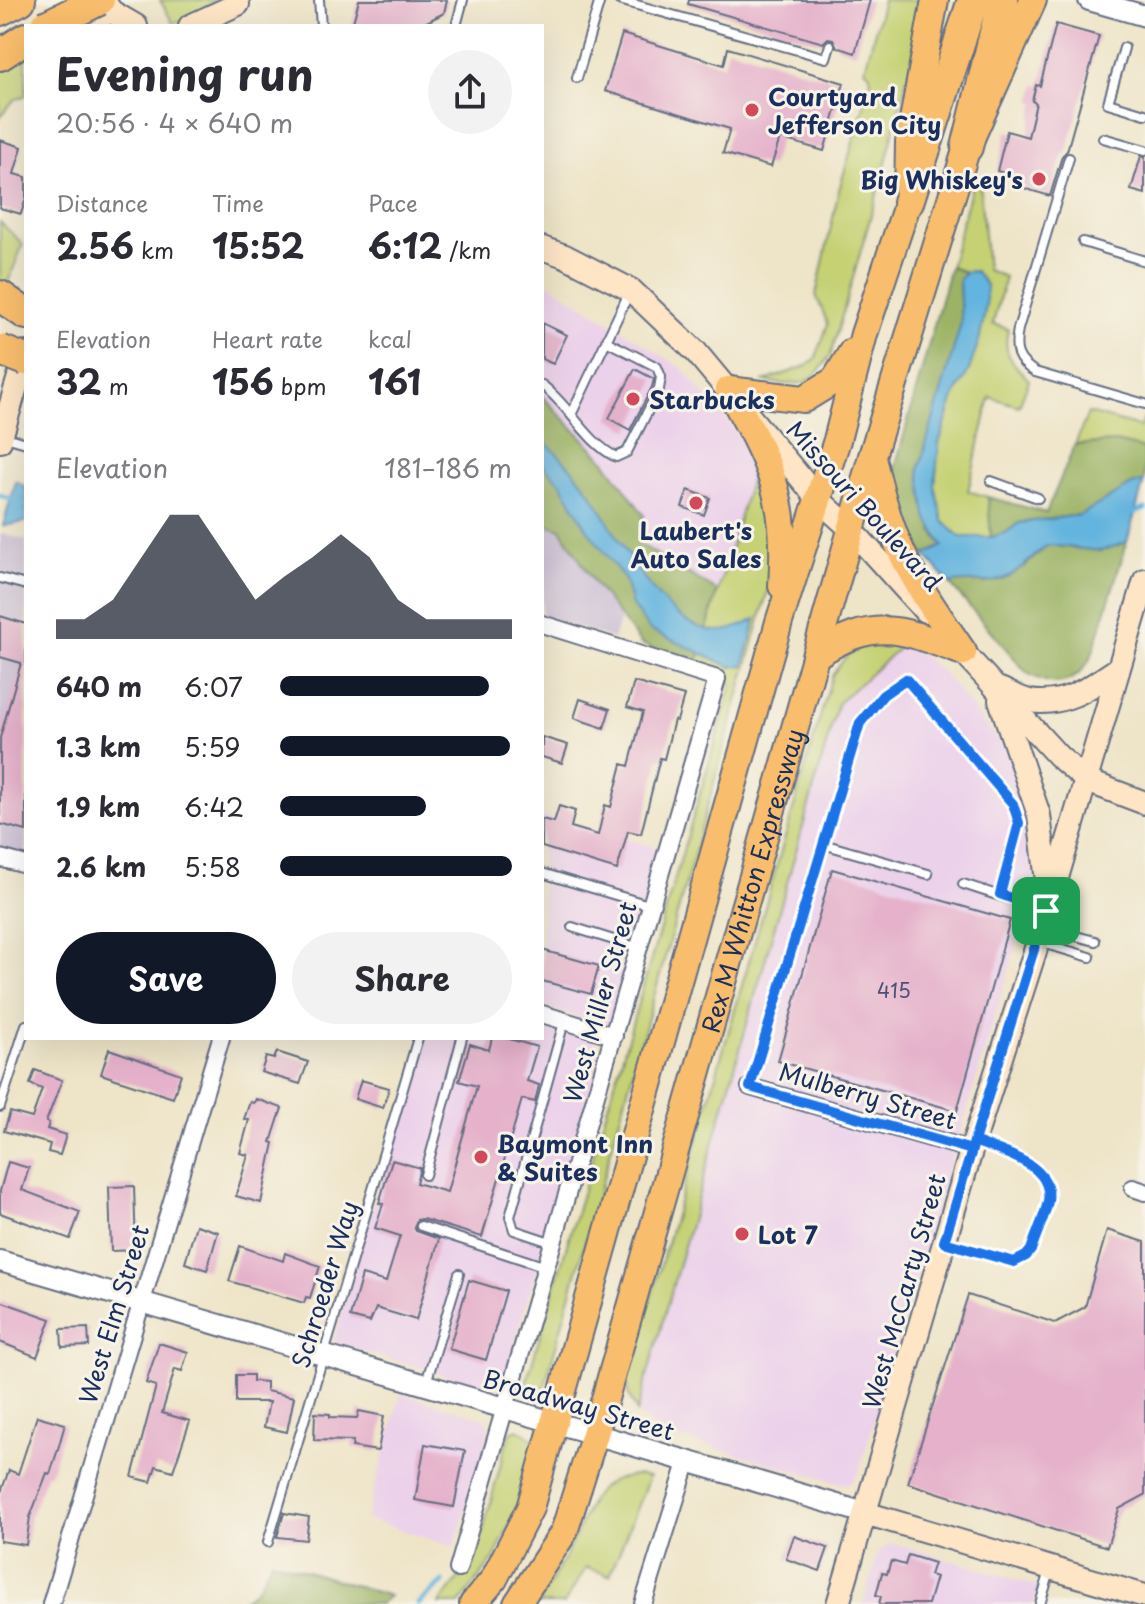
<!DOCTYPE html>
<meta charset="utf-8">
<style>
body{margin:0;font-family:"Playpen Sans",sans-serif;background:#f2f2f3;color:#2b2b33;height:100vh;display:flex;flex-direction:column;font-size:30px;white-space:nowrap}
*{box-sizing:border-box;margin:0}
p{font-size:26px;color:#7c7c81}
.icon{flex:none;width:44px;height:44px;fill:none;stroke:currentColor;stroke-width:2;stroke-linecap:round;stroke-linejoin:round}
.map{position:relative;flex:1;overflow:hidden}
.panel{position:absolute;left:24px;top:24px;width:520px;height:1016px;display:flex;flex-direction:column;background:#fff;border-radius:0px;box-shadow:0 8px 32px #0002}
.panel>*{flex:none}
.pin{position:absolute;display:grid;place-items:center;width:68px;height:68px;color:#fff;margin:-34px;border-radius:16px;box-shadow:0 4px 12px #0006}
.round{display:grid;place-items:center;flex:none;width:84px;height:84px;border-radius:42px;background:#f2f2f3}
.summary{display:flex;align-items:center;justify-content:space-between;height:136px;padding:0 32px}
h1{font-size:44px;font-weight:700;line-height:60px}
.figures{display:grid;grid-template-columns:repeat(3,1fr);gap:12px;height:136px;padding:8px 32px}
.figures div{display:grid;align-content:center}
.figures b{font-size:34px;font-weight:700}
.figures small{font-size:22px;font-weight:400}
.figures p{font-size:22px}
.chart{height:224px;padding:16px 32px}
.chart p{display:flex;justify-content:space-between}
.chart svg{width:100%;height:144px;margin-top:8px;fill:#111827;opacity:.7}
.cta{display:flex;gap:16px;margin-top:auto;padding:16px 32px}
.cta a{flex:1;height:92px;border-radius:48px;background:#111827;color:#fff;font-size:32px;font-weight:700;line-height:92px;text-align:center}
.cta a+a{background:#f2f2f3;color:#2b2b33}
ul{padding:0 32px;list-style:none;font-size:26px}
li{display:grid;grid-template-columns:128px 96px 1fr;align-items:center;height:60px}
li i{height:20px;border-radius:10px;background:#111827}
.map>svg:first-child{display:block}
.built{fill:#ecd1ea}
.industrial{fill:#cbbfd5}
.green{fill:#c5d173;stroke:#708068;stroke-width:2}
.forest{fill:#9cb365;stroke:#5c7162;stroke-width:2}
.water{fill:#63b4de;stroke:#3f729e;stroke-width:2}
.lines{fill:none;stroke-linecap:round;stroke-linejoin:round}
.stream{stroke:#63b4de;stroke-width:5}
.building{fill:#e5b1cb}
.service-casing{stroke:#656e83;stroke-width:12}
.minor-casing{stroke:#656e83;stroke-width:20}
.tertiary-casing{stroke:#656e83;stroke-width:24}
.secondary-casing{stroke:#656e83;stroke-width:26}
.trunk-casing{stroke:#656e83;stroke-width:30}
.motorway-casing{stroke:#656e83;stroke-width:34}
.service{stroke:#fff;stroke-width:8}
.minor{stroke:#fff;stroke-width:16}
.tertiary{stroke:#fff;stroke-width:20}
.secondary{stroke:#fde5c5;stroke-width:22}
.trunk{stroke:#f9be6d;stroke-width:26}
.motorway{stroke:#f9be6d;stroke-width:30}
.motorway-bridge-casing{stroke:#656e83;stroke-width:34;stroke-linecap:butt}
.motorway-bridge{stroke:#f9be6d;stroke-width:30}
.route-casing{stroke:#fff;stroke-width:16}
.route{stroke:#1a73e8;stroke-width:10}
.poi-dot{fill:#d1495b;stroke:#f7f3e8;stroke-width:3}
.labels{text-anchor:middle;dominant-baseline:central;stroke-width:6;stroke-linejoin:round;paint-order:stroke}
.number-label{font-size:20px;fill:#4e5079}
.poi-label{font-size:24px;font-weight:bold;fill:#1b2f5e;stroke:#f7f3e8;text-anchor:start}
.street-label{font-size:24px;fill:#1b2f5e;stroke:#f7f3e8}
</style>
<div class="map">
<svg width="1145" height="1604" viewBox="0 0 1145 1604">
<rect width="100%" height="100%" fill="#f7f3e8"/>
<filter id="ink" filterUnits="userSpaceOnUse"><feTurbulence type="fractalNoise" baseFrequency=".0125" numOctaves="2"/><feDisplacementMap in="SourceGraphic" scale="16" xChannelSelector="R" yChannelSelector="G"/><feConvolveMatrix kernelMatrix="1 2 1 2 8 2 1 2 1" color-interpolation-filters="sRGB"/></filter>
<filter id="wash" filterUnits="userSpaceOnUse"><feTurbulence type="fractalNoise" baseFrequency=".006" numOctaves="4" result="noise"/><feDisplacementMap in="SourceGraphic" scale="32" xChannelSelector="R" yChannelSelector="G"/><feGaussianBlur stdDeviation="1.8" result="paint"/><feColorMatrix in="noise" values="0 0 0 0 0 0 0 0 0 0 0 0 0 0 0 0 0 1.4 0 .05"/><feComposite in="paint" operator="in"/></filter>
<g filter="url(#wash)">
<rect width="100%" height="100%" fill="#eee4c7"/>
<path class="built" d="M 542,279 L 683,369 L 756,456 L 717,591 L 638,543 L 560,412 L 542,396 Z
M 902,645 L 922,655 L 944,674 L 1007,751 L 1031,806 L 1037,867 L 1033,890 L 858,1474 L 851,1483 L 841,1484 L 663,1433 L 651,1426 L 637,1412 L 838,703 Z
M 542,816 L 662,849 L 610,1021 L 605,1025 L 542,1006 Z
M 542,1026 L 591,1040 L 599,1047 L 600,1056 L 502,1385 L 498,1389 L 492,1389 L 333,1342 L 424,1038 L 542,1038 Z
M 401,1394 L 483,1418 L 488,1423 L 489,1431 L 454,1547 L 366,1519 Z
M 889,1544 L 897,1544 L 1039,1587 L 1034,1604 L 863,1604 L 879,1552 Z"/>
<path class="industrial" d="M 542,522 L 561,529 L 595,584 L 620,619 L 613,639 L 542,616 Z
M 0,533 L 26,540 L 26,856 L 0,848 Z"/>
<path class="green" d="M 160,0 L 215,0 L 194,16 L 173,23 Z
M 883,0 L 927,0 L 884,170 L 831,354 C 812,385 800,388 765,381 L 806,366 L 815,360 L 828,324 L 816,295 L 839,190 L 871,82 L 870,74 L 865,69 Z
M 26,54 L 26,95 L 14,100 L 0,117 L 0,70 Z
M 979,176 L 987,270 L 1005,277 L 993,324 L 1008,329 C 1002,354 1012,363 1029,380 L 1019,406 L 990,397 L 968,491 L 988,497 L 991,537 L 960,537 L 943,521 L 935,485 L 939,444 L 954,397 L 969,370 L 980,337 L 986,305 L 986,285 L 975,271 L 965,272 L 950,267 L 974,179 Z
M 0,222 L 23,244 L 7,285 L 0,280 Z
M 1088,413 L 1140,427 L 1145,417 L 1145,449 L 1115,442 L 1075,445 Z
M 754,467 L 772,507 L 772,576 L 545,1385 L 537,1394 L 529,1396 L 525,1387 L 732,685 L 728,678 L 696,667 Z
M 881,641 L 902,645 L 838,703 L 637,1412 L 628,1393 L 627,1381 L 832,676 C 844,655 857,644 881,641 Z
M 517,1429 C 534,1435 538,1446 536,1463 L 495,1557 L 459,1604 L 439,1604 L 476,1557 L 509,1433 Z
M 638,1475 L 649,1477 L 610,1575 L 586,1568 L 564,1604 L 538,1604 L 566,1556 L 591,1501 L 600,1489 L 613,1480 Z"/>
<path class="forest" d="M 950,267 L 965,272 L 959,280 L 961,323 L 919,469 L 933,532 L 943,546 L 925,555 C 904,525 896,505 895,468 Z
M 542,396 L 605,461 L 644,515 L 638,543 L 717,591 L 696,667 L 641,644 L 595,584 L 561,529 L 542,522 Z
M 1115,442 L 1145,449 L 1144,481 L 1132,485 L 1080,515 L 1019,523 L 1007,532 L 991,537 L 988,497 L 1046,513 L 1075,445 Z
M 1127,542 L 1092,655 C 1077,685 1055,690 1027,673 L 950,584 L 966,580 L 987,583 L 1025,566 L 1048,545 L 1101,551 Z
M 271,1560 L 389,1596 L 380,1604 L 230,1604 C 255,1597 262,1583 271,1560 Z"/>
<path class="water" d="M 975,271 L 986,285 L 986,305 L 980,337 L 969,370 L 954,397 L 939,443 L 935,485 L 943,521 L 960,537 L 992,537 L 1007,532 L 1019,523 L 1080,515 L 1132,485 L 1144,481 L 1127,542 L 1101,551 L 1048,545 C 1029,559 1014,580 989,582 C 975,583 964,580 950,584 L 925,555 L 943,546 L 926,516 L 919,469 L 961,323 L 959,280 L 965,272 Z
M 542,439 C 562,457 580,476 595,499 C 620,540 658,620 709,630 C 726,634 741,626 756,619 L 744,665 L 731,667 L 650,630 L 632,606 L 625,580 L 587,529 L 561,483 L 542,464 Z
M 16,481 L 26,487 L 26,522 L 3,526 Z"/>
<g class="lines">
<path class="stream" d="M 0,495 L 26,505
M 1128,515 L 1145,509
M 418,1604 L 443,1582"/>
</g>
<g id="blocks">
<path class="building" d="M 359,0 L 447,0 L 444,13 L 419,26 L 352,26 Z
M 689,0 L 870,0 L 855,53 L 837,47 L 833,39 L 828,38 L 823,43 L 688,4 Z
M 1056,24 L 1099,36 L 1067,151 L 1062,156 L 1050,196 L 1026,189 L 1016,176 L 997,171 L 1007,131 L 1028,137 L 1036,103 L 1032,101 L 1036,85 L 1040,86 Z
M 622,34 L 724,65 L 728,48 L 844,83 L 824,151 L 780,138 L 771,167 L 723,153 L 730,129 L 605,91 Z
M 0,140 L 22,147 L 14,174 L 26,177 L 26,198 L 21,214 L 0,208 Z
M 1141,156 L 1145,157 L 1145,194 L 1131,190 Z
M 542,323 L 567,335 L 553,364 L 542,359 Z
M 635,369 L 654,379 L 652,387 L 630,430 L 609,418 Z
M 688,490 L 710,498 L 704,515 L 682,507 Z
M 0,616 L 26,624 L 26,831 L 0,824 L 0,738 L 21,663 L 0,657 Z
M 634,682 L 684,696 L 677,721 L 674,720 L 664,759 L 660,758 L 641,834 L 628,831 L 617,870 L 542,847 L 542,819 L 554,822 L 559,806 L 575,811 L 571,827 L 598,835 L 605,805 L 611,807 L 622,764 L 629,766 L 643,712 L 627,707 Z
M 580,699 L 610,709 L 604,728 L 574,718 Z
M 542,737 L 568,745 L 562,763 L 542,757 Z
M 832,869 L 1010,920 L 957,1111 L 778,1061 Z
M 542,950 L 599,966 L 591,994 L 542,981 Z
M 492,1038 L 506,1038 L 537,1047 L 527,1081 L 539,1085 L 535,1102 L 522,1099 L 482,1237 L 423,1219 L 417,1220 L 414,1227 L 416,1231 L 439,1239 L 416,1320 L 376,1308 L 370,1322 L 350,1317 L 362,1275 L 386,1282 L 400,1236 L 375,1228 L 383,1204 L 379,1203 L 392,1160 L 420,1168 L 416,1183 L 447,1192 L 477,1086 L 459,1081 L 470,1044 L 489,1050 Z
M 109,1049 L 181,1074 L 173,1098 L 101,1074 Z
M 277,1052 L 308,1062 L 300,1084 L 261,1072 L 266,1057 L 274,1059 Z
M 35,1070 L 62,1080 L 46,1122 L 49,1123 L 47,1129 L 66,1135 L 60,1155 L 48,1152 L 50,1144 L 4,1131 L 10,1112 L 32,1118 L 42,1089 L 30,1084 Z
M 361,1080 L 389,1088 L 383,1108 L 355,1099 Z
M 256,1099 L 282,1108 L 271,1142 L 274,1143 L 261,1203 L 236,1196 L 248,1155 L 240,1153 L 249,1120 L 244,1119 L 250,1102 L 254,1103 Z
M 8,1162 L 29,1168 L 22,1190 L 80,1212 L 70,1239 L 0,1213 L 0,1191 Z
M 134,1186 L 136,1250 L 111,1251 L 109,1187 Z
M 196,1225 L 218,1232 L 207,1270 L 185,1263 Z
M 1107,1230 L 1145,1242 L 1145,1495 L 1119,1509 L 1107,1547 L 908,1483 L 968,1295 L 1055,1323 L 1085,1307 Z
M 240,1246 L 283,1261 L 285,1253 L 320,1266 L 310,1298 L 306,1297 L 304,1303 L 229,1281 Z
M 469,1280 L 506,1291 L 486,1360 L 449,1349 Z
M 0,1301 L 51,1319 L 37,1357 L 0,1342 Z
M 88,1328 L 89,1346 L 62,1347 L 61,1329 Z
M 159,1343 L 188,1352 L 182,1371 L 175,1369 L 162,1413 L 190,1421 L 173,1471 L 156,1466 L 151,1482 L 132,1477 L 156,1386 L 146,1383 Z
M 236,1375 L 253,1375 L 253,1381 L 266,1382 L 266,1391 L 294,1397 L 287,1432 L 264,1427 L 269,1402 L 236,1402 Z
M 359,1411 L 384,1416 L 378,1451 L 352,1447 L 353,1441 L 314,1440 L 315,1413 L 330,1414 L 330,1417 L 357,1418 Z
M 37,1416 L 65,1424 L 58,1449 L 50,1474 L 47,1473 L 30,1517 L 26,1545 L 0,1541 L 0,1495 L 9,1470 L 18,1474 Z
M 425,1444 L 465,1451 L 454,1507 L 415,1500 Z
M 284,1513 L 309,1517 L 306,1540 L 277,1537 Z
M 794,1536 L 828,1548 L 820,1571 L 786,1559 Z
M 908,1555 L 934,1563 L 930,1575 L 936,1577 L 928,1604 L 879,1604 L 881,1596 L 876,1595 L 882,1573 L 887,1574 L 891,1561 L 905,1565 Z"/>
</g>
</g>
<g filter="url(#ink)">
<use href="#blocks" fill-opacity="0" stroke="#656e83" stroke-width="2"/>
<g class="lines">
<defs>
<path id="service" d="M 319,0 L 321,26
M 619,0 L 826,58 L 830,45
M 456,26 L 463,0
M 1124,48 L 1108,103 L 1145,114
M 577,78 L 600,0
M 1103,138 L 1145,150
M 1069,158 L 1018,329 C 1014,350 1016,360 1035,372 L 1145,404
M 1083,242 L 1145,261
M 542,385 C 569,405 586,442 616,457 L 627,452 L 659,389 L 661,377 L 657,367 L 606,341
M 572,413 L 630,291
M 2,436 L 26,443
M 991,481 L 1038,498
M 0,578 L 26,585
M 823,844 L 928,874
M 542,873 L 652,906
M 963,884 L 1046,911
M 572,927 L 639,948
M 1045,928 L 1095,941
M 1039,942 L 1090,957
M 750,1087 L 860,723 L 883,695 L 906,679 L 1013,804 L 1019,823 L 1000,894
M 0,1107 L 26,1025
M 425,1175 L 462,1038
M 421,1226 L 546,1267
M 945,1242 L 1014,1262 C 1028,1259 1031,1248 1036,1235 C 1040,1224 1047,1212 1048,1200 C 1052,1163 1002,1153 976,1142
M 553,1243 L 514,1230 L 510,1217 L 564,1022
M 425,1386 L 459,1274
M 268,1542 L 418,1038
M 1040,1604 L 1051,1568"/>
<path id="minor" d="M 0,858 L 26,865
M 542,1014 L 614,1036
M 750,1087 L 972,1150
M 1133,1188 L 1145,1192
M 458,1569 L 717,679 L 542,624
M 51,1604 L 221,1038
M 643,1604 L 687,1463"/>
<path id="tertiary" d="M 1089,0 L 1145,16
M 0,1261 L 865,1513"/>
<path id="secondary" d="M 91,0 L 99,26
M 103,0 L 112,12 L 136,26
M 190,26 L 238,4
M 542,248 L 565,256 L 631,290 L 696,352 L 819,500 L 850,528 L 925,611
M 0,441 L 26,353
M 951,639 L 1058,756 L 1087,781 L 1145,803
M 1000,689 C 1009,693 1020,699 1030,701 C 1065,707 1092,686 1119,668
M 1000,700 L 1039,815 L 1048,890
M 865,1513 L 1145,1596
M 838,1604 L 974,1141 L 1038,942 L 1145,580"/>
<g id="trunk">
<path d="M 729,390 C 771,465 788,497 782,586"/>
<path d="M 729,390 L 804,399 L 835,380 L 852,352"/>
<path d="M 872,458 C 880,490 888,523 902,553 C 918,588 942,621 963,652"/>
<path d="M 815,656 C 875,616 901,629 963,652"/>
<path d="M 473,1604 L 494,1579 L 530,1508 L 779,622 L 837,440 L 864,334 L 908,202 L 909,142 L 935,0"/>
<path id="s1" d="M 517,1604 L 564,1532 L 595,1434 L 872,456 L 967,147 L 1033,0"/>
</g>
<path id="motorway" d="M 0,10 L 20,0
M 0,55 L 26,38
M 967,147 L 1003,0
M 908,202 L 973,0
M 0,296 L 26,314"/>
</defs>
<use href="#service" class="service-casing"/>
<use href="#minor" class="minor-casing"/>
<use href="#tertiary" class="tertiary-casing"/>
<use href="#secondary" class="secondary-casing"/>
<use href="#trunk" class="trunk-casing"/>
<use href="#motorway" class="motorway-casing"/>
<use href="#service" class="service"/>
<use href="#minor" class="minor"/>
<use href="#tertiary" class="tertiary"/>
<use href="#secondary" class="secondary"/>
<use href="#trunk" class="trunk"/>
<use href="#motorway" class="motorway"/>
<defs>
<path id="motorway-bridge" d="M 46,26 L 99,0
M 0,350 L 26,360"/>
</defs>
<use href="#motorway-bridge" class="motorway-bridge-casing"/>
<use href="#motorway-bridge" class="motorway-bridge"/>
</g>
</g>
<g class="lines" filter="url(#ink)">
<defs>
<path id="route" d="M 1046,911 L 974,1141 L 972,1150 L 944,1242 L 1014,1262 L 1026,1256 L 1031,1250 C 1036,1234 1045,1217 1048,1201 C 1054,1163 1000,1152 974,1141 L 972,1150 L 750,1087 L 860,723 L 883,695 L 906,679 L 1013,804 L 1019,823 L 1000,894 L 1046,911"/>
</defs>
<use href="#route" class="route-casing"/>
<use href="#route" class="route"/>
</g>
<g class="poi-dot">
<circle cx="752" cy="110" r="8"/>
<circle cx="1039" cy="179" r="8"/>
<circle cx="633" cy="399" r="8"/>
<circle cx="696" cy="503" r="8"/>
<circle cx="481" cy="1157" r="8"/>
<circle cx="742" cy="1234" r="8"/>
</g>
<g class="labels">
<g class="number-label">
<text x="894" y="990">415</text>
</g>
<g class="poi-label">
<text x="768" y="96">Courtyard<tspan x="768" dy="28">Jefferson City</tspan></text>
<text x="1023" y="179" text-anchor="end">Big Whiskey's</text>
<text x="649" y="399">Starbucks</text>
<text x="696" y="530" text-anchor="middle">Laubert's<tspan x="696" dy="28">Auto Sales</tspan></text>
<text x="497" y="1143">Baymont Inn<tspan x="497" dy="28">&amp; Suites</tspan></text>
<text x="758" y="1234">Lot 7</text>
</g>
<g class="street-label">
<text transform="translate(865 505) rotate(48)">Missouri Boulevard</text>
<text stroke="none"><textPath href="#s1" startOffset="764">Rex M Whitton Expressway</textPath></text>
<text transform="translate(599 1002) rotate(-74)">West Miller Street</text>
<text transform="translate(868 1095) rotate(16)">Mulberry Street</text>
<text transform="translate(324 1284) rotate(-73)">Schroeder Way</text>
<text transform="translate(903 1291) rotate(-74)">West McCarty Street</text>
<text transform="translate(113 1314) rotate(-73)">West Elm Street</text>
<text transform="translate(579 1404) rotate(16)">Broadway Street</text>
</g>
</g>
</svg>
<div class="pin" style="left:1046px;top:911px;background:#1e9e55"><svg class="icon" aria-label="arrive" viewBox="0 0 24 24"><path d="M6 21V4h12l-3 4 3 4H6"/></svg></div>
<section class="panel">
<div class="summary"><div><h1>Evening run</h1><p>20:56 · 4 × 640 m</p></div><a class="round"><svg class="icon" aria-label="share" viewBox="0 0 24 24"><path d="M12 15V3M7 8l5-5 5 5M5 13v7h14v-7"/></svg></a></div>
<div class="figures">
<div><p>Distance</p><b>2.56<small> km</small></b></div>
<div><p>Time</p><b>15:52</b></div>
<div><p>Pace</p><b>6:12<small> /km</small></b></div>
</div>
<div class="figures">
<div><p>Elevation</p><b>32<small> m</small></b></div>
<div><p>Heart rate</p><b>156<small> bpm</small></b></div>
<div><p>kcal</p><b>161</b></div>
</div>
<div class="chart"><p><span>Elevation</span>181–186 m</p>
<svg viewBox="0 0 160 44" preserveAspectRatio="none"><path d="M0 44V38L10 38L20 32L30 19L40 6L50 6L60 19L70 32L80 25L90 19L100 12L110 19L120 32L130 38L140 38L150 38L160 38V44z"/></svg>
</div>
<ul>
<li><b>640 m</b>6:07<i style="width:90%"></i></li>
<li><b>1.3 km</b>5:59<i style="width:99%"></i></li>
<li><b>1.9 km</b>6:42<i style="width:63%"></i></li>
<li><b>2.6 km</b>5:58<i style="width:100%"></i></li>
</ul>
<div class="cta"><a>Save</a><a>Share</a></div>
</section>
</div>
